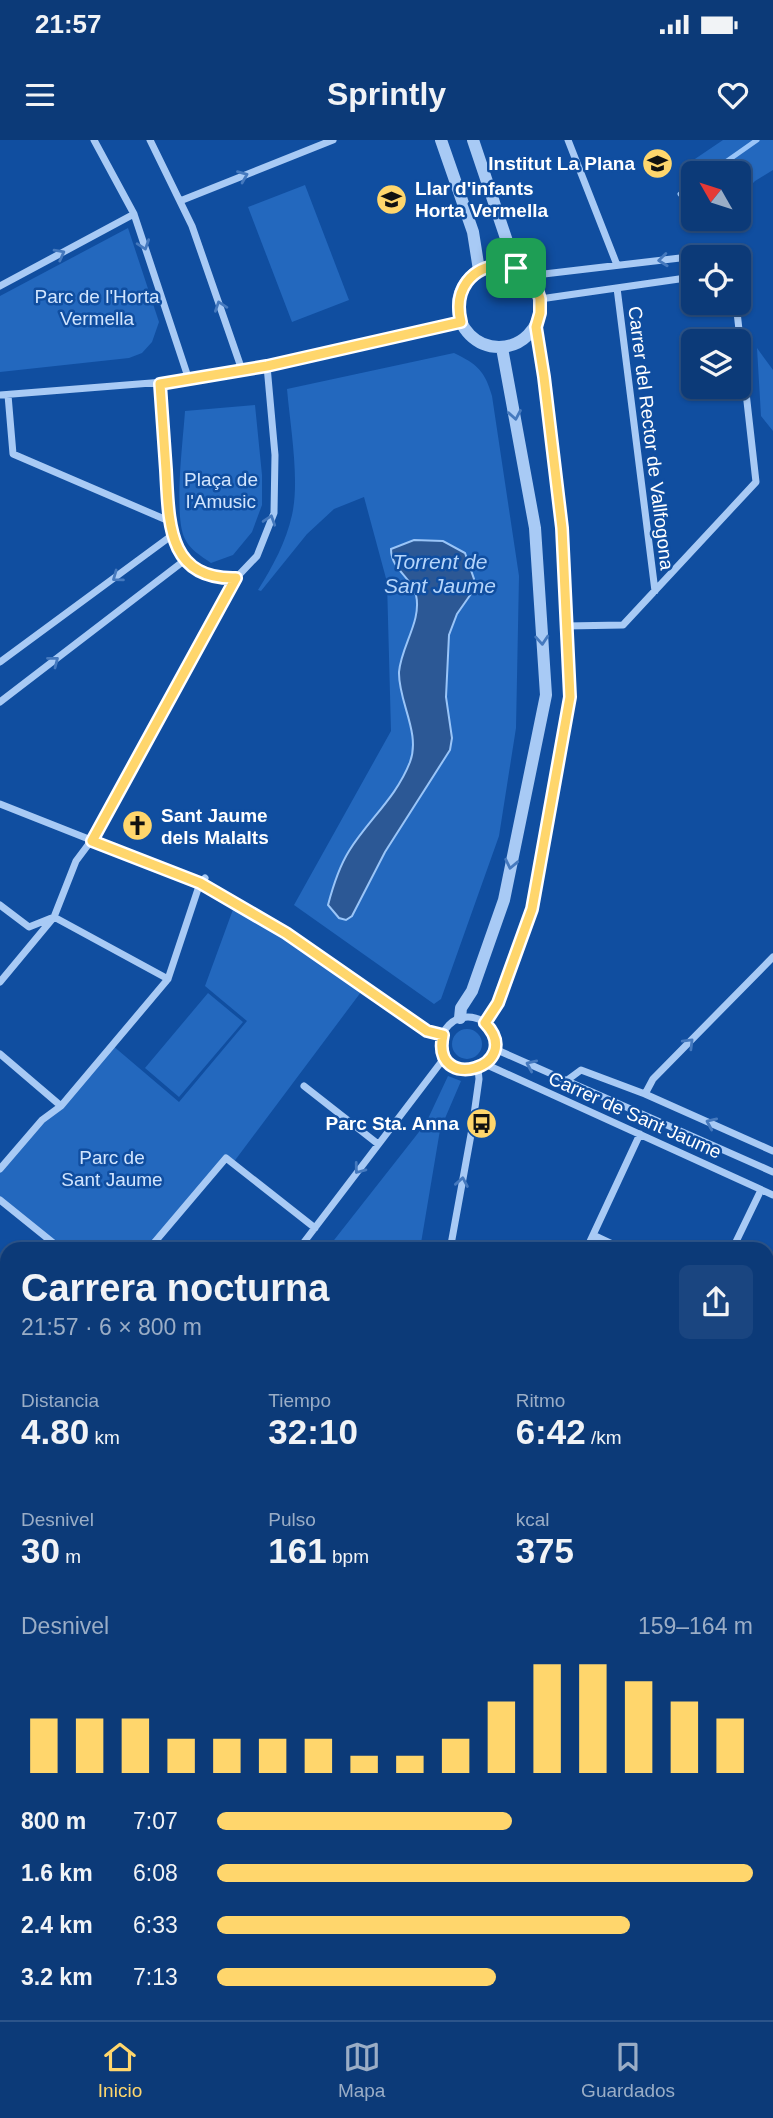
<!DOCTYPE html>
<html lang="es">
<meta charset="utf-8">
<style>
body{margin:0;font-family:Arial,sans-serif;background:#1a4580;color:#f1f3f6;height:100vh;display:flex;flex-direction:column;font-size:26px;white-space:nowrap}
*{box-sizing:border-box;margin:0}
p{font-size:23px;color:#9aadc6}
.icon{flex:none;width:38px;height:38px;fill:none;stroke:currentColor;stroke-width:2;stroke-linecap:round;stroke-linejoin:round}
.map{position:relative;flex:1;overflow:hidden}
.sheet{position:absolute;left:0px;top:1102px;width:774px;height:779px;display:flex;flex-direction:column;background:#0c3a78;border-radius:21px 21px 0 0;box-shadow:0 2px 5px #0004,0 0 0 2px #2c548a}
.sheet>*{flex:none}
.needle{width:46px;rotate:309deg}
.tools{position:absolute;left:681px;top:21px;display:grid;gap:14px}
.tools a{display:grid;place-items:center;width:70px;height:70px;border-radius:10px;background:#0c3a78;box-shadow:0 2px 5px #0004,0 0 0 2px #2c548a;font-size:35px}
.pin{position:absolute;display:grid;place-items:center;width:60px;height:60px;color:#fff;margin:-30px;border-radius:14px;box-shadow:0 4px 10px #0006}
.round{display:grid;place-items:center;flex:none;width:74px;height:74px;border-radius:10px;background:#1a4580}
.head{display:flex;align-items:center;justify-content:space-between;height:119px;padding:0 21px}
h1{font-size:38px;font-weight:700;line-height:52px}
.metrics{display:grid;grid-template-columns:repeat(3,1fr);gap:10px;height:119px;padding:7px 21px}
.metrics div{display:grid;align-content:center}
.metrics b{font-size:35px;font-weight:700}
.metrics small{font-size:19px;font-weight:400}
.metrics p{font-size:19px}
.chart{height:196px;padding:14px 21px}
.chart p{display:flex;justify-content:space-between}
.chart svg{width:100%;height:126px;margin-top:7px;stroke:#ffd66c;stroke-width:6}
ul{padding:0 21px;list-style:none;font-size:23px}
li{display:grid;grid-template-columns:112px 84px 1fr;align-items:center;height:52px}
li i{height:18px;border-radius:9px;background:#ffd66c}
.status{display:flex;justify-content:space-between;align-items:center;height:49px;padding:0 35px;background:#0c3a78;direction:ltr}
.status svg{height:19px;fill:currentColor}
header{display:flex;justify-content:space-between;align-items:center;height:91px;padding:0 21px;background:#0c3a78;font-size:32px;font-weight:700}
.tab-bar{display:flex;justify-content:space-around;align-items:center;height:98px;border-top:2px solid #2c548a;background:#0c3a78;font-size:19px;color:#9aadc6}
.tab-bar a{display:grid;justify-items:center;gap:4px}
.tab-bar .active{color:#ffd66c}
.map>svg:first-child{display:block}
.green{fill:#2368be}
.water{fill:#2c5895;stroke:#9ac5f8;stroke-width:2}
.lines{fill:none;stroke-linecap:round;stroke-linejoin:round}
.stream{stroke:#9ac5f8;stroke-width:5}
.minor{stroke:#a8caf5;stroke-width:7}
.tertiary{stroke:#a8caf5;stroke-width:12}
.oneway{stroke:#4579be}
.route-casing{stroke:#fff;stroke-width:14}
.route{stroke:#ffd66c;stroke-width:9}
.labels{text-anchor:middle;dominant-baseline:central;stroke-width:5;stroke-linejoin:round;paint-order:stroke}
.poi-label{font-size:19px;font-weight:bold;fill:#fff;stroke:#104ea0;text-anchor:end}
.park-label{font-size:19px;fill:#d1e5fe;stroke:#104ea0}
.street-label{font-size:19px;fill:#fff;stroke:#104ea0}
.water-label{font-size:21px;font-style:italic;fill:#b5d5fb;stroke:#104ea0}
</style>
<div class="status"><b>21:57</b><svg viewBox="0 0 49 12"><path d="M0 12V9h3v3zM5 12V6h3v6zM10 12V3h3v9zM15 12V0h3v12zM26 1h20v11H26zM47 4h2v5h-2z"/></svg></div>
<header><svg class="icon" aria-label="menu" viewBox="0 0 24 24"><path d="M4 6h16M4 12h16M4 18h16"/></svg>Sprintly<svg class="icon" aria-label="heart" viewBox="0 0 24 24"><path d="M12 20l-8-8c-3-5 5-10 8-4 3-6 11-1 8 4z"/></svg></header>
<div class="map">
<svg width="773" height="1880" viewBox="0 0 773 1880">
<rect width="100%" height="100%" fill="#104ea0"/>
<path class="green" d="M 723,0 L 773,0 L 773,30 L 755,41 L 739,58 L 738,33 L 693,33 L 693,70 L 689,71 L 689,23 Z
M 305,45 L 349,160 L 292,182 L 248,67 Z
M 128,88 L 159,182 L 152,202 L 142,213 L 129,218 L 0,232 L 0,156 Z
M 757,208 L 773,230 L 773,291 L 761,276 Z
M 454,213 C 477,224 485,231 492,256 L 519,436 L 516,588 L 499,696 L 441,859 L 434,864 L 294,765 L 391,591 L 387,442 L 364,357 L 334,369 L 307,394 L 261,451 L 258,450 C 273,426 286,402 292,375 C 300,340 290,285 287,249 Z
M 255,265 L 262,335 L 262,365 L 252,392 L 233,415 L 211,423 C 201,416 189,409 184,397 C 174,372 183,301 185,271 Z
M 235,764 L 364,848 L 233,1023 L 227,1018 L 148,1109 L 62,1109 L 0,1060 L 0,1029 L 42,980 L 61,966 L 112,905 L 179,962 L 247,881 L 205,846 Z
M 208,853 L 243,882 L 179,957 L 145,928 Z
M452 904a15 15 0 1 1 30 0a15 15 0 1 1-30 0Z
M 448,936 L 461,941 L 440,990 L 420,1109 L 327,1109 L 426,983 Z
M 0,1351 L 7,1357 L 7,1429 L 0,1437 Z
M 64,1874 L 244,1874 L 242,1880 L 61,1880 Z"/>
<path class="water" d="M 414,400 L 443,401 L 465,413 L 474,439 L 473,451 L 457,474 L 449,495 L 446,557 L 452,598 L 450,610 L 385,712 L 352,776 L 346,780 L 339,778 L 328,765 C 333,746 339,727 349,711 C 369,679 396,658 410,622 C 421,593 398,561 399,532 C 401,506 422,481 416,455 C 412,437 391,430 391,409 Z
M 0,1241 L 7,1247 L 7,1329 L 0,1323 Z"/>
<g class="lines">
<path class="stream" d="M 710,33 L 757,0
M 680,54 L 693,45"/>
<path class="minor" d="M 94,0 L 134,74 L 189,240
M 150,0 L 192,86 L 242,230
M 568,0 L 617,125
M 180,61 L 333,0
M 527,136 L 731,112 L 731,117
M 0,146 L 134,74
M 617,148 L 655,451
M 540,159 L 693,137
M 160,244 C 162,272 164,301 165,330 C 169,382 167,440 236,438
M 0,255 L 189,240 L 267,226 L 461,182
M 8,255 L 13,314 L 169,381
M 566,486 L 623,485 L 756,342 L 736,163
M 0,522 L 171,396
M 0,562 L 185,420
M 0,664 L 200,743 L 286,793 L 427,892 L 443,895
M 0,765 L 29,787 L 54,777 L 168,839
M 0,842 L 54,777 L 76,721 L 91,701 L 236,438 L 257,416 L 274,373 L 275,315 L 267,226
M441 904a27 27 0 1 1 54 0a27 27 0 1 1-54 0Z
M 495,909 L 773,1032
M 0,914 L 61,966
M 485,924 L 773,1055
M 566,941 L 581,930 L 645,954 L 773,1011
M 304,946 L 378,1004
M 645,954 L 653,939 L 773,817
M 0,1029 L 42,980 L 61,966 L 168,839 L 200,743 L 205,738
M 0,1060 L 62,1110
M 593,1095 L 625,1110
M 148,1110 L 226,1018 L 315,1088
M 298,1110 L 445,917
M 450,1110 L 472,989 L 479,939 L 478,929
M 586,1110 L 640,994
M 732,1110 L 761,1050
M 0,1205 L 7,1211
M 766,1290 L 773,1277
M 766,1373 L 773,1377
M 766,1443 L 773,1447
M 0,1480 L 7,1471
M 766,1487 L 773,1474
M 766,1515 L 773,1518
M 0,1520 L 7,1522
M 766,1668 L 773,1671
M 0,1761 L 7,1762
M 766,1866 L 773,1852
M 327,1874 L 335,1880
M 271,1880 L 280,1874
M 425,1880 L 461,1875 L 482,1880
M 499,1880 L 501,1874
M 626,1880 L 628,1874
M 760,1880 L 763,1874"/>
<path class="tertiary" d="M 441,0 L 473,92 L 479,130
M 473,0 L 516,128
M458 166a41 41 0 1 1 82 0a41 41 0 1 1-82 0Z
M 460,878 L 461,868 L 472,851 L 504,760 L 546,555 L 535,388 L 502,208
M 485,883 L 498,863 L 532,769 L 570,557 L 562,388 L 544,237 L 536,187"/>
</g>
<defs><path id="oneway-chevron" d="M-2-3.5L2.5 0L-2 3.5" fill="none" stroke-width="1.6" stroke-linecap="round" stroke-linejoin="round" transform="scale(1.75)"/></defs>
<g class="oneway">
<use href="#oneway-chevron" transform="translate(243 36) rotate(-22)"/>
<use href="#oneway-chevron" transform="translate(144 105) rotate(71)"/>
<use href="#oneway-chevron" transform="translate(60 114) rotate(-28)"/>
<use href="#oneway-chevron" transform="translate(663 120) rotate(174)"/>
<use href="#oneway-chevron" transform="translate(220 166) rotate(-109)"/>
<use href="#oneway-chevron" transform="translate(515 275) rotate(80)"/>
<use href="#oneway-chevron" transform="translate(270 380) rotate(-72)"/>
<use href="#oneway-chevron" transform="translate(117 437) rotate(144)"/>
<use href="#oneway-chevron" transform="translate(542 500) rotate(86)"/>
<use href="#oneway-chevron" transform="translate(54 521) rotate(-38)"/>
<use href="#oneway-chevron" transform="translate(511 724) rotate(102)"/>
<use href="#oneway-chevron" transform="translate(689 903) rotate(-45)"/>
<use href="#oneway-chevron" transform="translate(531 925) rotate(-156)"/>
<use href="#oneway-chevron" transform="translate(711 983) rotate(-156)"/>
<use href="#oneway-chevron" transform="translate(359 1029) rotate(127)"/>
<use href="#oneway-chevron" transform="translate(462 1042) rotate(-80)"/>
</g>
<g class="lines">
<defs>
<path id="route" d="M 503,125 L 516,128 L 527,136 L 536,146 L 540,159 L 540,173 L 536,187 L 544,237 L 562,388 L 570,557 L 532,769 L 498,863 L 485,883 C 527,927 430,955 443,895 L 427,891 L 286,793 L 200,743 L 92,701 L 236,438 C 167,440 169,382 166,330 C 164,301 162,272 160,244 L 267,226 L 461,182 C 453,150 471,126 503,125 Z"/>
</defs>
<use href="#route" class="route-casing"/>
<use href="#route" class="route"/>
</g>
<defs>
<symbol id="school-disc" viewBox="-11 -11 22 22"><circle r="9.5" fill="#ffd66c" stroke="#104ea0"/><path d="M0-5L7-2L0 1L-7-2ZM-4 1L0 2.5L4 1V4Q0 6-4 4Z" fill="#111"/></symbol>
<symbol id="church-disc" viewBox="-11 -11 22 22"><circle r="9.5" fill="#ffd66c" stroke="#104ea0"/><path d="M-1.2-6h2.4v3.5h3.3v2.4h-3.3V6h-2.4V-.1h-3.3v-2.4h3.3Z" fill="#111"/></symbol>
<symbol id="bus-disc" viewBox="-11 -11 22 22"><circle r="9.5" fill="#ffd66c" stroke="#104ea0"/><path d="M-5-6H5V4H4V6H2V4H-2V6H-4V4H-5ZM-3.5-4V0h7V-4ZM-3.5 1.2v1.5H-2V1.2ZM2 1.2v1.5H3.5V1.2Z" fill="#111"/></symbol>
</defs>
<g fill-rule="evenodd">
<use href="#school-disc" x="640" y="6" width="35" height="35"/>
<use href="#school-disc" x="374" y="42" width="35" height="35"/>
<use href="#church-disc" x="120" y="668" width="35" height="35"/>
<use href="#bus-disc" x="464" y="966" width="35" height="35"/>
</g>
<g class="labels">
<g class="poi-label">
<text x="635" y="23">Institut La Plana</text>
<text x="415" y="48" text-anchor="start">Llar d'infants<tspan x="415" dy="22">Horta Vermella</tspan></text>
<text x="161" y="675" text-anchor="start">Sant Jaume<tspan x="161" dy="22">dels Malalts</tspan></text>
<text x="459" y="983">Parc Sta. Anna</text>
</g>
<g class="park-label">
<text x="97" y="156">Parc de l'Horta<tspan x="97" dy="22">Vermella</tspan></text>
<text x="221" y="339">Plaça de<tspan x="221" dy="22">l'Amusic</tspan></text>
<text x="112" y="1017">Parc de<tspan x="112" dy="22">Sant Jaume</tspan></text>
</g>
<g class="street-label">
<text transform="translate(651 298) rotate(83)">Carrer del Rector de Vallfogona</text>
<text transform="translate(635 975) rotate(24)">Carrer de Sant Jaume</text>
</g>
<g class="water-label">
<text x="440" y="421">Torrent de<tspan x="440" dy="24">Sant Jaume</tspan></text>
</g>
</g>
</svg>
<div class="tools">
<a><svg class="needle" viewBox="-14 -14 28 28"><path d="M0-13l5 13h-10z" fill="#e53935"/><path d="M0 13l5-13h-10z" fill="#9aadc6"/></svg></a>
<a><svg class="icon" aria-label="locate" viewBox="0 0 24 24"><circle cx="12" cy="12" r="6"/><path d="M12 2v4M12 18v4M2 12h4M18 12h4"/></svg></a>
<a><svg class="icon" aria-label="layers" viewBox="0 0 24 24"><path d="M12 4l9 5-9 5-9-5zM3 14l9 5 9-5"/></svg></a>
</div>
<div class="pin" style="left:516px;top:128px;background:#1e9e55"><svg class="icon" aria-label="arrive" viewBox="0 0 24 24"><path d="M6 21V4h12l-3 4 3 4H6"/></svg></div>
<section class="sheet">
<div class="head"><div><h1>Carrera nocturna</h1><p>21:57 · 6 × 800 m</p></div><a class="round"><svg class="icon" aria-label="share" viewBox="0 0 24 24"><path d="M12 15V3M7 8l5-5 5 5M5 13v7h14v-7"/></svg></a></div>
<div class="metrics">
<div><p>Distancia</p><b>4.80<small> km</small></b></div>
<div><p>Tiempo</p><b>32:10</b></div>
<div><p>Ritmo</p><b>6:42<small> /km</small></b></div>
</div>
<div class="metrics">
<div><p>Desnivel</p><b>30<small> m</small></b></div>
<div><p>Pulso</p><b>161<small> bpm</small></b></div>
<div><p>kcal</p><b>375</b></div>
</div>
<div class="chart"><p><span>Desnivel</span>159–164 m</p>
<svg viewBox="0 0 160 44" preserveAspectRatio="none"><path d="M5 44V25M15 44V25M25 44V25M35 44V32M45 44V32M55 44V32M65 44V32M75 44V38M85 44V38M95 44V32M105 44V19M115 44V6M125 44V6M135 44V12M145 44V19M155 44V25"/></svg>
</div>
<ul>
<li><b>800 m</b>7:07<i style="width:55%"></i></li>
<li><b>1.6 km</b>6:08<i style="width:100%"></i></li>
<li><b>2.4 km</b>6:33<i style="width:77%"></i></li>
<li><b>3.2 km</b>7:13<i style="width:52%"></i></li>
</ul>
</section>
</div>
<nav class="tab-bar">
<a class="active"><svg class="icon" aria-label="home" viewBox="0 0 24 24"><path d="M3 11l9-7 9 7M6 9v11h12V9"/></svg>Inicio</a>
<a><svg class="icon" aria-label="map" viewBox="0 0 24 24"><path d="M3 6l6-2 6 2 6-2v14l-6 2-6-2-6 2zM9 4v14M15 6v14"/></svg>Mapa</a>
<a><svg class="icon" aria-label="saved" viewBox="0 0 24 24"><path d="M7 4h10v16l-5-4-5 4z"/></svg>Guardados</a>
</nav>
